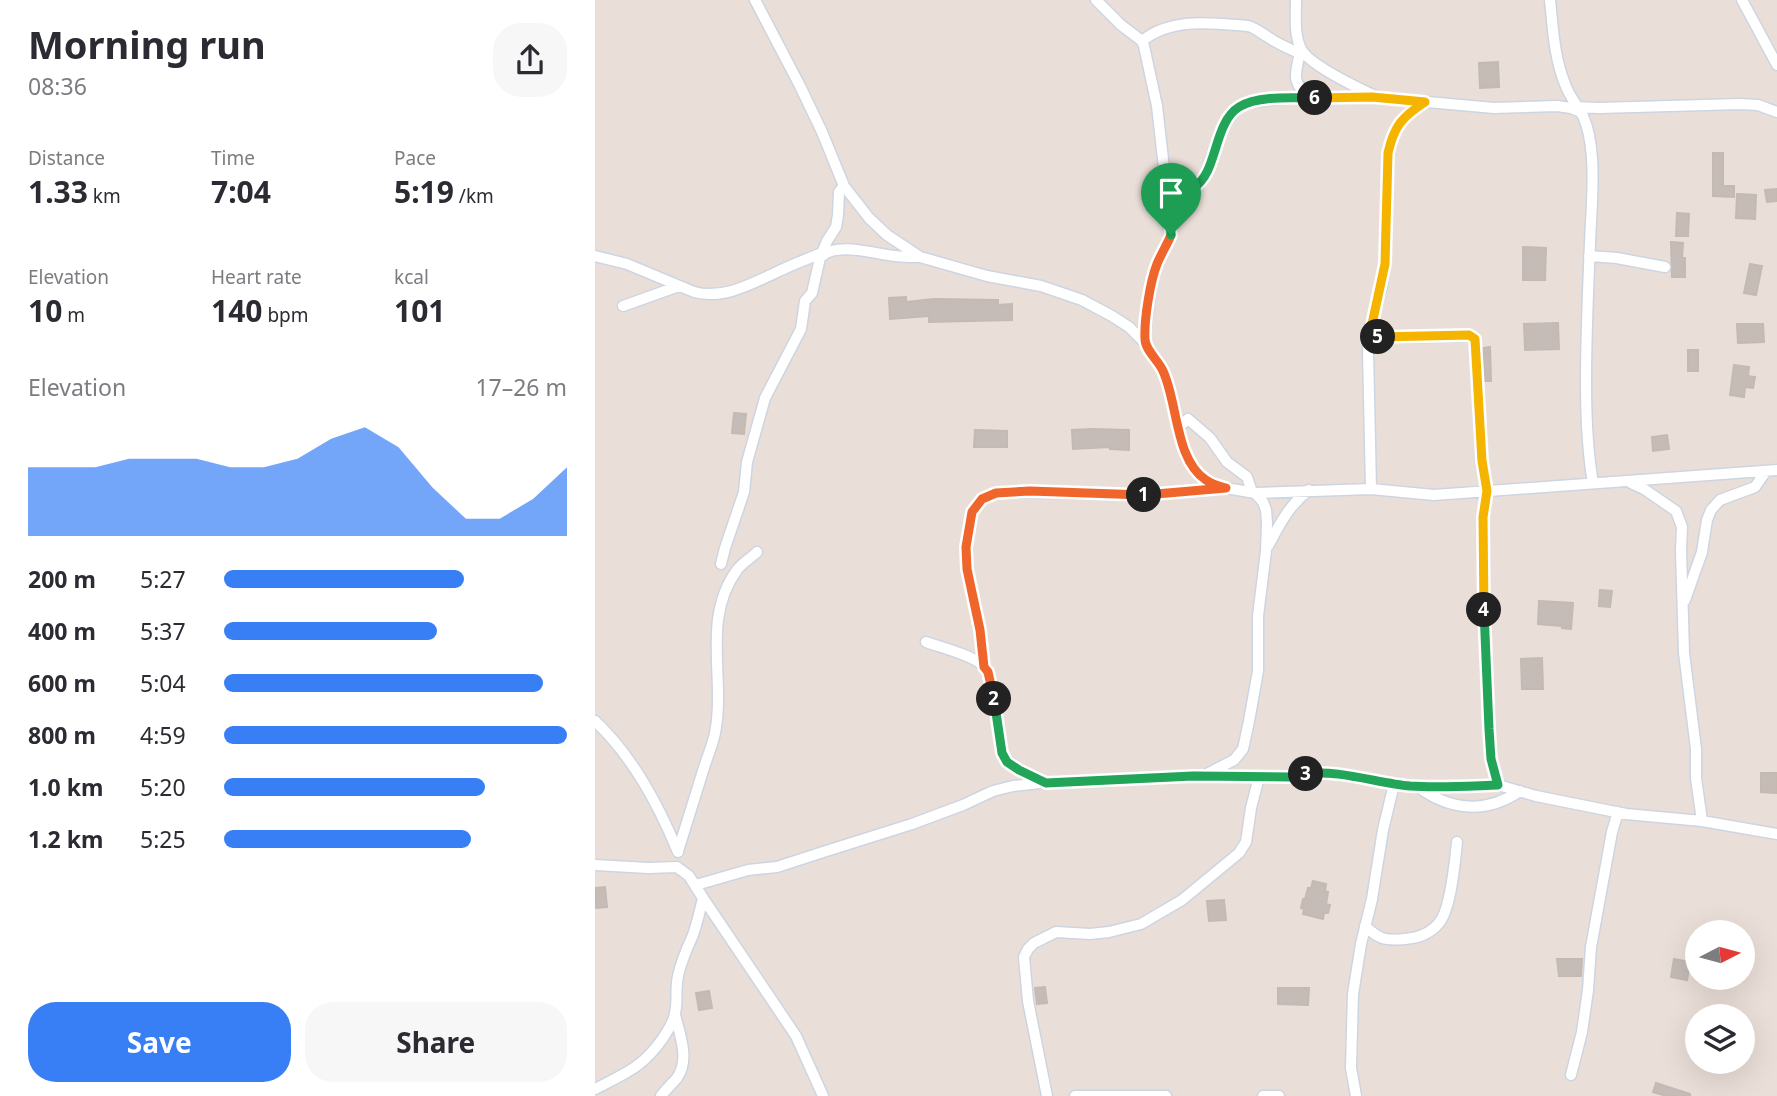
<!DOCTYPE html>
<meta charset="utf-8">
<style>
body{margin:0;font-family:"Noto Sans",sans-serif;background:#f7f7f7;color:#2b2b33;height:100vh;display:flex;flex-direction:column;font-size:26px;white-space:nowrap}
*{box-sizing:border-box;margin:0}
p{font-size:23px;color:#7c7c81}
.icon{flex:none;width:38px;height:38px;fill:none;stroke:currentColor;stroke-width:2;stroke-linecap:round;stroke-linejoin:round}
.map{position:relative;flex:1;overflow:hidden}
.sheet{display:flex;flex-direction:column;background:#fff;width:595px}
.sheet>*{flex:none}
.needle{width:46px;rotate:84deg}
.fabs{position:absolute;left:1090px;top:920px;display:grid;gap:14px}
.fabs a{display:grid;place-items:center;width:70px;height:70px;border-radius:50%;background:#fff;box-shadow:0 7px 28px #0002;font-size:35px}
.pin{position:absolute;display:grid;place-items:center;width:60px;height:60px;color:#fff;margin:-72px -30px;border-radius:50% 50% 50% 0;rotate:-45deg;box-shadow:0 0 7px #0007}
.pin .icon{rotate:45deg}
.km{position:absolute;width:35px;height:35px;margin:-18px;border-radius:50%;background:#222;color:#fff;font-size:19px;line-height:35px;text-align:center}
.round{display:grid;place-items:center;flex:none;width:74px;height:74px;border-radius:28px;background:#f7f7f7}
.head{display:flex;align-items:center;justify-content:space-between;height:119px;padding:0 28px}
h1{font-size:38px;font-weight:700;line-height:52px}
.stats{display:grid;grid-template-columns:repeat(3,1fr);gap:10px;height:119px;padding:7px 28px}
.stats div{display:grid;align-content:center}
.stats b{font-size:30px;font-weight:700}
.stats small{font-size:19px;font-weight:400}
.stats p{font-size:19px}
.chart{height:196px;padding:14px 28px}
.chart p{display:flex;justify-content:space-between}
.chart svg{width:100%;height:126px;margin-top:7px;fill:#387ff6;opacity:.7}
.cta{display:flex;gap:14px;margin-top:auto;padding:14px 28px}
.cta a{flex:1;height:80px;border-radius:28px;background:#387ff6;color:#fff;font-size:28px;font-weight:700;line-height:80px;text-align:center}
.cta a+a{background:#f7f7f7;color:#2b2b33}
ul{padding:0 28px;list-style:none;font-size:23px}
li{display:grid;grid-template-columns:112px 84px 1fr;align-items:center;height:52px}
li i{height:18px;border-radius:9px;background:#387ff6}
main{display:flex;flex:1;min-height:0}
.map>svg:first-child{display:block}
.building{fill:#c5bcb8;stroke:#c4bab2;stroke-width:2}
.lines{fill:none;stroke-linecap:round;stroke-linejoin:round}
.minor-casing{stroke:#cdd5e0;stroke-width:13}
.minor{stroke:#fff;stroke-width:10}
.split-1-casing{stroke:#fff;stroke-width:14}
.split-2-casing{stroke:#fff;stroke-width:14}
.split-3-casing{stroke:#fff;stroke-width:14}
.split-4-casing{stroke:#fff;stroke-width:14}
.split-5-casing{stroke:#fff;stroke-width:14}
.split-6-casing{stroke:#fff;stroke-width:14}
.split-7-casing{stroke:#fff;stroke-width:14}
.split-1{stroke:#f0652b;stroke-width:9}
.split-2{stroke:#f0652b;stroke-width:9}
.split-3{stroke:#22a559;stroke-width:9}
.split-4{stroke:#22a559;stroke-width:9}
.split-5{stroke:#f5b400;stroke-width:9}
.split-6{stroke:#f5b400;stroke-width:9}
.split-7{stroke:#22a559;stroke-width:9}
</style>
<main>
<section class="sheet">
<div class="head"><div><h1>Morning run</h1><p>08:36</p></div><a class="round"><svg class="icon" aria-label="share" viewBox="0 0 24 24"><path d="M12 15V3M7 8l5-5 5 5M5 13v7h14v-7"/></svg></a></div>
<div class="stats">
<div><p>Distance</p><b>1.33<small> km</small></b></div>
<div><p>Time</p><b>7:04</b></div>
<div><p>Pace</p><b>5:19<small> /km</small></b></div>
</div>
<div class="stats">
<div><p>Elevation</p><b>10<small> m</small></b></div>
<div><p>Heart rate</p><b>140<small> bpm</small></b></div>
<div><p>kcal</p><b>101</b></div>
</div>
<div class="chart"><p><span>Elevation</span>17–26 m</p>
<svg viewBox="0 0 160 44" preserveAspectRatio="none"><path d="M0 44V20L10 20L20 20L30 17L40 17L50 17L60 20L70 20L80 17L90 10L100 6L110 13L120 27L130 38L140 38L150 31L160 20V44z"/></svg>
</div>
<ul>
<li><b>200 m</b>5:27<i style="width:70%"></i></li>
<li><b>400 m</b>5:37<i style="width:62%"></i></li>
<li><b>600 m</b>5:04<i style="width:93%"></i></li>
<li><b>800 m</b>4:59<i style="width:100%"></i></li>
<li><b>1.0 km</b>5:20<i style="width:76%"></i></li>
<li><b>1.2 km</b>5:25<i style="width:72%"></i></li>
</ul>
<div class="cta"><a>Save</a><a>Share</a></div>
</section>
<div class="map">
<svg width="1182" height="1096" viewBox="0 0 1182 1096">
<rect width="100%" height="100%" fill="#eadfd8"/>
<path class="building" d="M 903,62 L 904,87 L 885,88 L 884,63 Z
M 1118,153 L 1128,153 L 1128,186 L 1139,186 L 1139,197 L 1118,196 Z
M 1182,189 L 1182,201 L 1172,202 L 1170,190 Z
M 1142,194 L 1161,195 L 1160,219 L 1141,218 Z
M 1082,213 L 1094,214 L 1093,236 L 1081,236 Z
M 1076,242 L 1088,243 L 1087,258 L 1090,258 L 1090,277 L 1077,277 Z
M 928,247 L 951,248 L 950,280 L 928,280 Z
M 1155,264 L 1167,266 L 1161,295 L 1149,293 Z
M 311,297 L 311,302 L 339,299 L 403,300 L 403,305 L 417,304 L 417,320 L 334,322 L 334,316 L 295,319 L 294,298 Z
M 963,323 L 964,349 L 930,350 L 929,324 Z
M 1142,324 L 1168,324 L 1169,342 L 1143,343 Z
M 895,347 L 896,381 L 890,381 L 888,348 Z
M 1093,350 L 1103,350 L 1103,371 L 1093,371 Z
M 1139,365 L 1154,367 L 1153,376 L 1160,377 L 1158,388 L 1150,387 L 1149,397 L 1135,395 Z
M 139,413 L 151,414 L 149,434 L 137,433 Z
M 497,429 L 534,430 L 534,450 L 515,449 L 515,447 L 478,449 L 477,430 Z
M 380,430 L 412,431 L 412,447 L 379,447 Z
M 1072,435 L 1074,449 L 1058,451 L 1057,437 Z
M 1005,590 L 1017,591 L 1015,607 L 1004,606 Z
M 944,601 L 978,603 L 976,629 L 967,628 L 967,626 L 943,624 Z
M 947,658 L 948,689 L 927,689 L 926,659 Z
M 1166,773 L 1182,773 L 1182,793 L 1166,792 Z
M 718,881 L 731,884 L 730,891 L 733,892 L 731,904 L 735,905 L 733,913 L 729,913 L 728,919 L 708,914 L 709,909 L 706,908 L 708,899 L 710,899 L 713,888 L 716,888 Z
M 10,887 L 12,907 L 0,908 L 0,888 Z
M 629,900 L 631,920 L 614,921 L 612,901 Z
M 962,959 L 987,959 L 986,976 L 964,976 Z
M 1079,959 L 1095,962 L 1092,980 L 1076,977 Z
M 450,987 L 452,1003 L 442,1004 L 440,988 Z
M 683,988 L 714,988 L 713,1005 L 683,1004 Z
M 114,991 L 117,1008 L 104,1010 L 101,993 Z
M 1061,1083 L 1095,1094 L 1095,1096 L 1071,1096 L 1058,1092 Z"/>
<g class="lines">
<defs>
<path id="minor" d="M 160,0 L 205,86 L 227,132 L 249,186 L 274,218 L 292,235 L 325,257 L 392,276 L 446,286 L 487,300 L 517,316 L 534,327 L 549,342 L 568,369 L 576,393 L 588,447 L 595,462 L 602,472 L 612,481 L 631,488 L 660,493 L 776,489 L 839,495 L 1182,470
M 501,0 L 526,25 L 547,41 L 549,46 L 562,106 L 576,230 C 575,245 564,257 560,271 C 554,294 552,318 549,342
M 701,0 C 701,16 699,35 706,49 C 714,65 763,88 780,96
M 955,0 C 958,28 959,57 970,84 C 974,96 982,105 988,116 C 994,129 996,144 997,158 C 999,186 996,215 995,243 C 993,289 991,335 991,382 C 991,416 992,449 998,483
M 1147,0 L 1182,65
M 547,41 C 576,17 618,23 653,26 C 661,28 666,33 673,37 C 684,45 697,50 709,55
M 705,53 C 700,73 696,85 716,98
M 981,107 L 1004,108 L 1145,104 L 1163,105 L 1182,112
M 573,195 L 601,187 L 609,178 L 627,128 L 643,107 L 657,102 L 693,98 L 777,97 L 899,108 L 962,106 L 976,108 L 986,112
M 0,256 L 32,264 L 99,292 C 128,300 156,284 182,272 C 196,265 212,259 227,253
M 227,256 C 243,242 280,254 300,256 C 308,257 316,257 323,257
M 994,256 L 1022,258 L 1070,267
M 28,306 L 84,286
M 774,338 L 874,336 L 880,339 L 886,461 L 892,491 L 888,517 L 891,669 L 894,729 L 896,759 L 903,785
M 584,427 L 593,419 L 615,438 L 632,462 L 652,477 L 657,492
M 1036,483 L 1049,489 L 1081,511 L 1087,527 L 1086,550 L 1089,653 L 1101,749 L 1101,778 L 1107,821
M 776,489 L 773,351 L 776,324 L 787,286 L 790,264 L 793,153 C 799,126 807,117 830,102
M 673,546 C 685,524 694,505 714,490
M 126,564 L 130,548 L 149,492 L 152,462 L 170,398 L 206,329 L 210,301 L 217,293 L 225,258 L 232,241 L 241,227 L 243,215 L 244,192 L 249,186
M 1090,600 L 1107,552 L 1112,520 L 1116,510 L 1125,500 L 1160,487 L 1171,471
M 331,642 C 345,647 376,655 386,664 C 401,675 403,734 407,753 C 416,768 433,774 449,782
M 389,667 L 385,630 L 372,569 L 371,547 L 377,512 L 387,499 L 401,493 L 414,492 L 554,495 L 625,489
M 0,721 C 38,757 63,804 83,852
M 610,775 L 639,760 L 648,749 L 654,721 L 663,671 L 663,616 L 671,551 L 672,523 L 671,510 L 668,502 L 660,493
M 822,786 C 855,811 891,814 925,791
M 83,851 C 91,825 99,800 107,774 C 111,760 117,747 120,733 C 131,678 106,619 142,570 C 147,563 156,558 162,552
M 0,865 L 53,868 L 82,867 L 94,876 L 108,898 L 201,1036 L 228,1096
M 101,885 L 153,870 L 182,867 L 225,853 L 317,824 L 368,805 L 398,791 L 418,786 L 445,783 L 598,776 L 695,777 L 730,772 L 815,786 L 861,787 L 903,785 L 941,796 L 1031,814 L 1107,821 L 1182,834
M 770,926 C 784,939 789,941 810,939 C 823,938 835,934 844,923 C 856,909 860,861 862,842
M 976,1075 L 987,1032 L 993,990 L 996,947 L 1017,832 L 1023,812
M 0,1089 C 31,1073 48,1067 68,1038 C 73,1030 79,1022 80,1013 C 83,1001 80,988 83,976 C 86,962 92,948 98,935 C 102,923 105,911 108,898
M 66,1096 C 71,1089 77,1084 82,1078 C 95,1060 85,1035 80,1015
M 452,1096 L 433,1001 L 429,957 L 433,949 L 439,943 L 461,932 L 495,934 L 514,932 L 546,924 L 587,900 L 644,853 L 651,842 L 656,808 L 664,777
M 480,1096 L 571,1096
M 668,1096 L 684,1096
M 761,1096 L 756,1068 L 758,994 L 766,944 L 777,899 L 788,830 L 799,784"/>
</defs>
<use href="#minor" class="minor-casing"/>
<use href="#minor" class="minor"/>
</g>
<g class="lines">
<defs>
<path id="split-1" d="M 549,495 L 631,488 C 624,486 616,484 611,480 C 580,460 583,403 568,371 C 564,361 550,350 550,339 C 549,320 555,282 562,264 C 566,254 572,245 576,235"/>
<path id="split-2" d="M 399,699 L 393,672 L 389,667 L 385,630 L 372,569 L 371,547 L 377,512 L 387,499 L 401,493 L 435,491 L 549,495"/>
<path id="split-3" d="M 399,699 L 407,753 L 412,762 L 424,770 L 451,783 L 598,776 L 695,777 L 711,774"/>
<path id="split-4" d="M 711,774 C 741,769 783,783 815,786 C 844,788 874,786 903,785 L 896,759 L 894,729 L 889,610"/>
<path id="split-5" d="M 783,337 L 874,335 L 880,339 L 887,461 L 892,491 L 888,517 L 889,610"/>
<path id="split-6" d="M 720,98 L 777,97 L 830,102 C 807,117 799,126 793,153 L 790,264 L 774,338 L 783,337"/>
<path id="split-7" d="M 576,235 L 573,195 C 581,193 592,192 599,187 C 623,173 618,123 644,107 C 663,95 699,98 720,98"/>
</defs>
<use href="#split-1" class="split-1-casing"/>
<use href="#split-2" class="split-2-casing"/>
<use href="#split-3" class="split-3-casing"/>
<use href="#split-4" class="split-4-casing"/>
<use href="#split-5" class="split-5-casing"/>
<use href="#split-6" class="split-6-casing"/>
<use href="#split-7" class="split-7-casing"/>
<use href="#split-1" class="split-1"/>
<use href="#split-2" class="split-2"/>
<use href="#split-3" class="split-3"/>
<use href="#split-4" class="split-4"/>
<use href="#split-5" class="split-5"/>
<use href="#split-6" class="split-6"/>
<use href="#split-7" class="split-7"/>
</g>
</svg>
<div class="fabs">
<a><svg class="needle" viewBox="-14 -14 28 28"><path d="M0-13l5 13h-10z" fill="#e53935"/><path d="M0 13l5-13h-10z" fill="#7c7c81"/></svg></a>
<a><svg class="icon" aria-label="layers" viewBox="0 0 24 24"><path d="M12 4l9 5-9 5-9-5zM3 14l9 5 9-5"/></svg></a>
</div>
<div class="pin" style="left:576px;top:235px;background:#1e9e55"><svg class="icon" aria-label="arrive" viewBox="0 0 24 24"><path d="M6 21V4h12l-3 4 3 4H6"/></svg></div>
<b class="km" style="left:549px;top:495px">1</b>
<b class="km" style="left:399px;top:699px">2</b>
<b class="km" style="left:711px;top:774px">3</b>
<b class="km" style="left:889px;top:610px">4</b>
<b class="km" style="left:783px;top:337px">5</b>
<b class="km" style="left:720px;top:98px">6</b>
</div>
</main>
